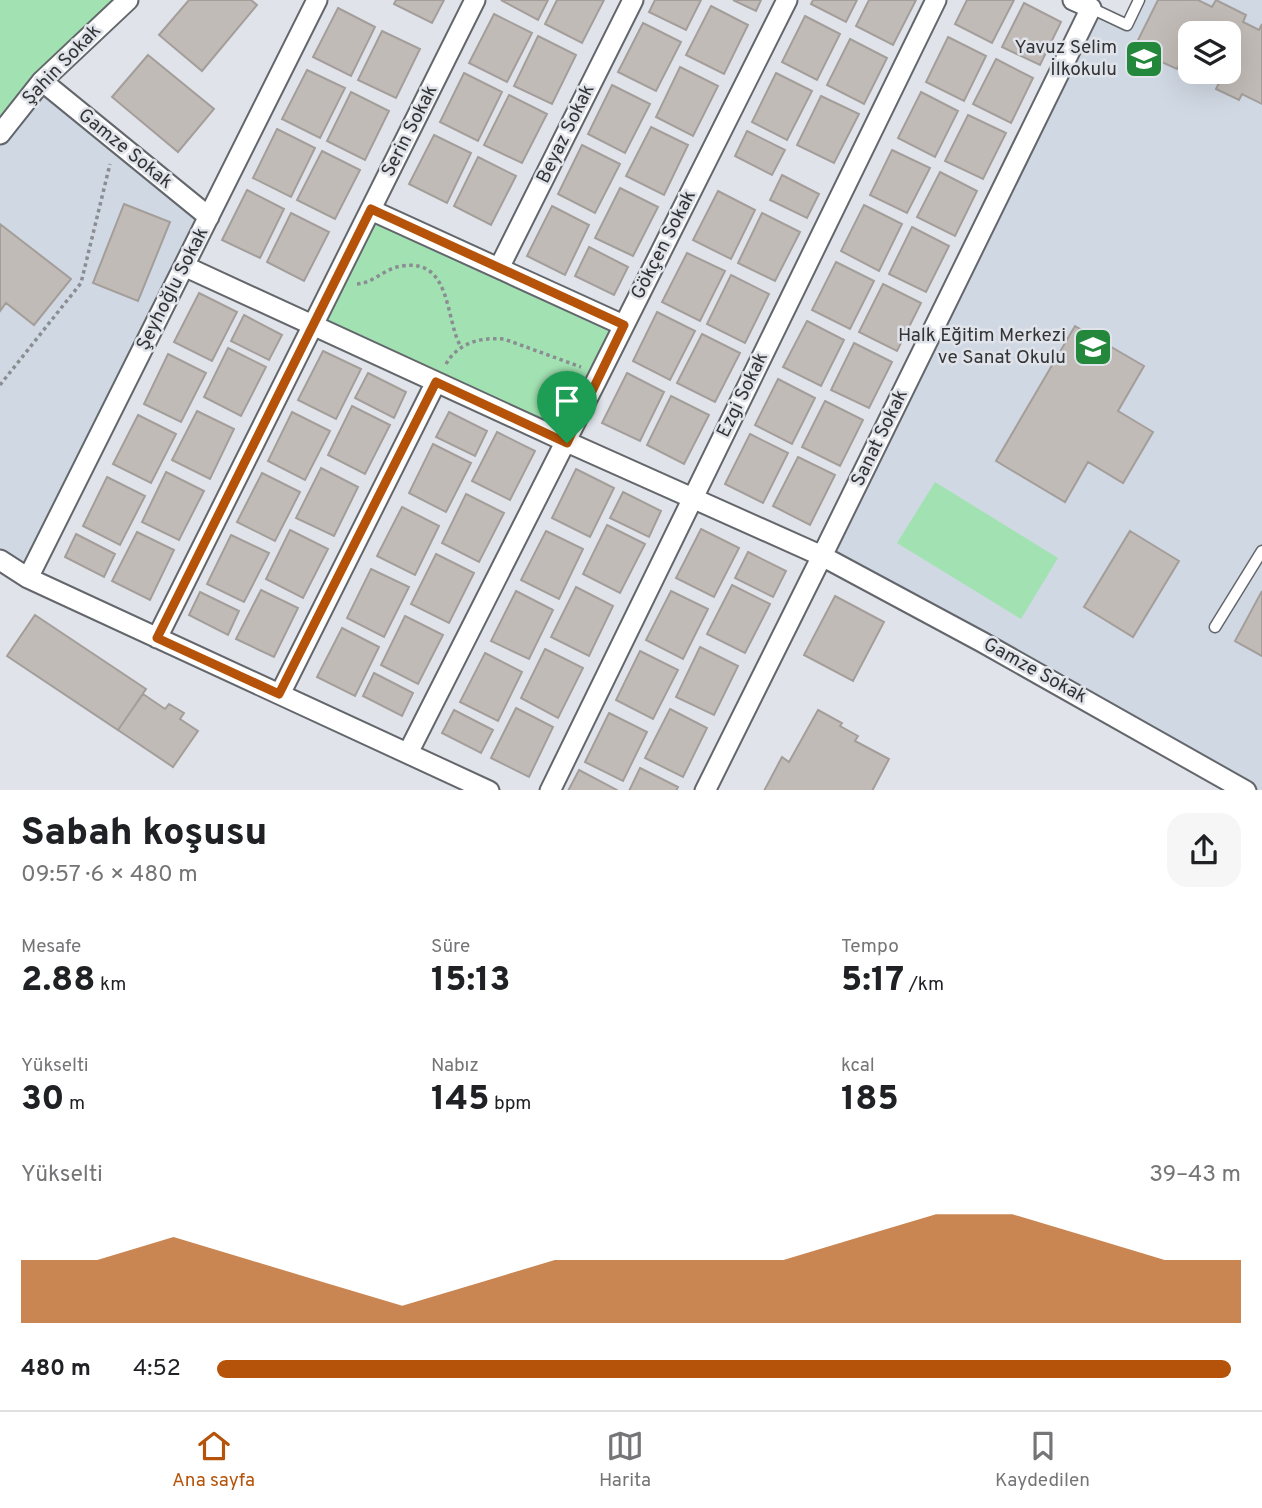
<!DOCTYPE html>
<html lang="tr">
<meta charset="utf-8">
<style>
body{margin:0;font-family:Overpass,sans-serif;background:#f6f6f6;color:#202124;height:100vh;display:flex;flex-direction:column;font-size:26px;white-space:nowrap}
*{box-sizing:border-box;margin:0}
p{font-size:23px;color:#757577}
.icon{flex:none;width:38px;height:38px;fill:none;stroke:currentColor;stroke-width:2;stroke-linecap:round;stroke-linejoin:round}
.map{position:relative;height:790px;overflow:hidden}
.sheet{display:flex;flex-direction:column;background:#fff;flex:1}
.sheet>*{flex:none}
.controls{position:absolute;left:1178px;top:21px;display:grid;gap:14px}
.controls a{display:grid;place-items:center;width:63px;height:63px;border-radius:14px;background:#fff;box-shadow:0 7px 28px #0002;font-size:35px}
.pin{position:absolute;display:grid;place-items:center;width:60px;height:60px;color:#fff;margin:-72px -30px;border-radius:50% 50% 50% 0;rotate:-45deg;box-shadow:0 0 7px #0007}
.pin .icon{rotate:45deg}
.round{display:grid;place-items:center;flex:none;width:74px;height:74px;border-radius:21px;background:#f6f6f6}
.summary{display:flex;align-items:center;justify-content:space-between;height:119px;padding:0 21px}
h1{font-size:38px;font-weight:800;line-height:52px}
.stats{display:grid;grid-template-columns:repeat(3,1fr);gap:10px;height:119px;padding:7px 21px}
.stats div{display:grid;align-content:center}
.stats b{font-size:35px;font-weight:800}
.stats small{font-size:19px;font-weight:400}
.stats p{font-size:19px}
.chart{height:196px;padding:14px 21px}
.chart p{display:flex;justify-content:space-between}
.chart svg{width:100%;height:126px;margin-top:7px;fill:#b45309;opacity:.7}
ul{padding:0 21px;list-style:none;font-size:23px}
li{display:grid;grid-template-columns:112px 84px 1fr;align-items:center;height:52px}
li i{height:18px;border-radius:9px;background:#b45309}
.tabs{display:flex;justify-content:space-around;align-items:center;height:98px;border-top:2px solid #e0e0e0;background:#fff;font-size:19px;color:#757577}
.tabs a{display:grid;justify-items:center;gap:4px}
.tabs .on{color:#b45309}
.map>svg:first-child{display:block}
.built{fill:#d0d8e3;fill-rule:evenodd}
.green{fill:#a2e2b2}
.building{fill:#c1bbb7;stroke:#a49e9a;stroke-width:2}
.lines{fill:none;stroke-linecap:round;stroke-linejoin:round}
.service-casing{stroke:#63666b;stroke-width:13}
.minor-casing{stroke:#63666b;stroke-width:23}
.path{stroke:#8a8d91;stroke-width:3.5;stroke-dasharray:3.5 3.5;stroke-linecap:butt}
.service{stroke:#fff;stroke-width:10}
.minor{stroke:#fff;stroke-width:19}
.route-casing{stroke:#fff;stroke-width:14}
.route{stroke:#b45309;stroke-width:9}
.labels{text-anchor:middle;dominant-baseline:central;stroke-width:5;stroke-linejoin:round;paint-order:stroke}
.poi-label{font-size:19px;fill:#333436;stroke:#e0e4ea;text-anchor:end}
.street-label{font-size:19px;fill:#333436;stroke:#e0e4ea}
</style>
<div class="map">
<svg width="1262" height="791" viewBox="0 0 1262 791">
<rect width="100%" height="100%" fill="#e0e4ea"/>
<path class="built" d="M 1139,0 L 1262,0 L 1262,790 L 1243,790 L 822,556 L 1091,8 L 1127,25 ZM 1190,33 L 1228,33 L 1228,72 L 1190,72 Z
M 42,81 L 209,217 L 28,578 L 0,560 L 0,134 Z"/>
<path class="green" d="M 0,0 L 128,0 L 0,134 Z
M 371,210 L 623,325 L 567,442 L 313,326 Z
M 935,482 L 1058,558 L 1021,619 L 897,543 Z"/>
<path class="building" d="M 189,0 L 251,0 L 257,5 L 202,71 L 159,35 Z
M 396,0 L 444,0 L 432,23 L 394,4 Z
M 501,0 L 548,0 L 538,20 Z
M 557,0 L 604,0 L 582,43 L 545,24 Z
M 655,0 L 701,0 L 686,30 L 649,12 Z
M 733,0 L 761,0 L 756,11 Z
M 813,0 L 857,0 L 846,22 L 811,4 Z
M 869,0 L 916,0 L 893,45 L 856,26 Z
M 967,0 L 1014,0 L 992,43 L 955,24 Z
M 1158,0 L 1198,0 L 1212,7 L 1216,0 L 1246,15 L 1243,22 L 1259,30 L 1262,24 L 1262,104 L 1242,94 L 1239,100 L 1216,89 L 1223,75 L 1217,72 L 1228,72 L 1228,33 L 1190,33 L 1190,58 L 1184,55 L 1177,69 L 1155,59 L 1158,53 L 1137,42 Z
M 1024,3 L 1061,22 L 1040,65 L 1002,47 Z
M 711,6 L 748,25 L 724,74 L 686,55 Z
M 338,8 L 375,27 L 351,76 L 313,57 Z
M 494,14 L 532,33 L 507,82 L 469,63 Z
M 805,16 L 840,34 L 817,80 L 782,62 Z
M 643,23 L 681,42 L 656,91 L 618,72 Z
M 382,31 L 420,49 L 396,98 L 358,80 Z
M 538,36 L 576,55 L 552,104 L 514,86 Z
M 948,37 L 986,56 L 964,101 L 926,82 Z
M 850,39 L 887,58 L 864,104 L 827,85 Z
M 148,55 L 214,109 L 178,152 L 112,97 Z
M 996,59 L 1033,78 L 1011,123 L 973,104 Z
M 680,67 L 718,86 L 693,136 L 656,117 Z
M 307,70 L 345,88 L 320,138 L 282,119 Z
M 464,73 L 502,92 L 478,141 L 440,122 Z
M 776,73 L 812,91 L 787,140 L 752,122 Z
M 612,85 L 650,104 L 625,153 L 588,134 Z
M 351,92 L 389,111 L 365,160 L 327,141 Z
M 921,92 L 958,111 L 935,157 L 898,138 Z
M 509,95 L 547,114 L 522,163 L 484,145 Z
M 821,96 L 859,114 L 834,163 L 797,145 Z
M 968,115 L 1006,133 L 983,179 L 945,161 Z
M 651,127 L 688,145 L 664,195 L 626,176 Z
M 277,129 L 315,148 L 291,197 L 253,178 Z
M 747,131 L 785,150 L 772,175 L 735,156 Z
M 434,135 L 471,153 L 447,203 L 409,184 Z
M 582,145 L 620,164 L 595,213 L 558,194 Z
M 892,150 L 930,168 L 907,213 L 870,195 Z
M 322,151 L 360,170 L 335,219 L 297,200 Z
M 478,157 L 516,176 L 491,225 L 454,206 Z
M 940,172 L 977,191 L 955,236 L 917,217 Z
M 782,175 L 819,194 L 807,218 L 770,200 Z
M 620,188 L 658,207 L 633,256 L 595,238 Z
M 247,190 L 284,209 L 260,258 L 222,240 Z
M 718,191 L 755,210 L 731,259 L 693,240 Z
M 124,204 L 170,222 L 138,301 L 93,283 Z
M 864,205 L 902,224 L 879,271 L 841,251 Z
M 552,206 L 589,225 L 565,275 L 527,256 Z
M 291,213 L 329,232 L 304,281 L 267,262 Z
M 762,213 L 800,232 L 775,281 L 738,263 Z
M 0,224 L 71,279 L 34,325 L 6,303 L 0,311 Z
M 912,227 L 949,246 L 926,292 L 889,274 Z
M 589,247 L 628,267 L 614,295 L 575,276 Z
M 687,253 L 725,271 L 700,321 L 662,302 Z
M 836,262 L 874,281 L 850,329 L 812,310 Z
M 731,275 L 769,294 L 745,343 L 707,324 Z
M 883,284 L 921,303 L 897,351 L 859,332 Z
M 199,293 L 237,312 L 212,361 L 174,342 Z
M 657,312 L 695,331 L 670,380 L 633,361 Z
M 244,315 L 282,335 L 269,360 L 231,341 Z
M 807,321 L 844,340 L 821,386 L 783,367 Z
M 1075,326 L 1144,366 L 1118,411 L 1153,432 L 1123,483 L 1088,462 L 1065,502 L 996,461 Z
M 702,334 L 740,353 L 715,402 L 677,383 Z
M 854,343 L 892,362 L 869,408 L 831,390 Z
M 228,348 L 266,367 L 241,416 L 204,397 Z
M 323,351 L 361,369 L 336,419 L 298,400 Z
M 168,354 L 206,373 L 181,422 L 144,404 Z
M 368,373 L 406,392 L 394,418 L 355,398 Z
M 627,373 L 664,392 L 640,441 L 602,423 Z
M 778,379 L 815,398 L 792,444 L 755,425 Z
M 671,396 L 709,415 L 684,464 L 647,445 Z
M 825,401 L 863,420 L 840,466 L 802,447 Z
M 352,406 L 390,425 L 365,474 L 328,455 Z
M 197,411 L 234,429 L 210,479 L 172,460 Z
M 292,412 L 330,431 L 305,480 L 268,461 Z
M 449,412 L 487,431 L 475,456 L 436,437 Z
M 138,415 L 176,434 L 151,483 L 113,464 Z
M 497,432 L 535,451 L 510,500 L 472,481 Z
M 750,434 L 788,453 L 763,503 L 725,484 Z
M 433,444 L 471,463 L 446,512 L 409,493 Z
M 798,457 L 835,475 L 810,525 L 773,506 Z
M 321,468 L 358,487 L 334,536 L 296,518 Z
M 576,469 L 614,488 L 590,537 L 552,518 Z
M 166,472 L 204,491 L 179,540 L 142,522 Z
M 262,473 L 300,492 L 275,541 L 237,522 Z
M 107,477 L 145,496 L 120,545 L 83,526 Z
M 623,492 L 661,511 L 649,537 L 610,518 Z
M 466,494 L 504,513 L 479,562 L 442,543 Z
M 402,507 L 439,526 L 415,575 L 377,556 Z
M 607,525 L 645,544 L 620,593 L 583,574 Z
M 701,529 L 739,548 L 714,597 L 676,578 Z
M 290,530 L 328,549 L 303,598 L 266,579 Z
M 546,531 L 583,549 L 559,599 L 521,580 Z
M 1130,531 L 1179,561 L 1133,637 L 1084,607 Z
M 137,532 L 174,550 L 150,600 L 112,581 Z
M 76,534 L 115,554 L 104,577 L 65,557 Z
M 231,535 L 269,553 L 244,602 L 207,584 Z
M 748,552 L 786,571 L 773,597 L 735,578 Z
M 436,554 L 474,573 L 449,623 L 411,604 Z
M 371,569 L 409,587 L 384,637 L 347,618 Z
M 732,585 L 770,604 L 745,653 L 707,634 Z
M 576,587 L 613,606 L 589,656 L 551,637 Z
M 261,590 L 298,608 L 274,657 L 236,639 Z
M 516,591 L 553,610 L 529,659 L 491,641 Z
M 671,591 L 708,609 L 683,659 L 646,640 Z
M 1262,591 L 1262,656 L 1235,641 Z
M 200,592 L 239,611 L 228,635 L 189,615 Z
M 835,596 L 884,622 L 853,681 L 804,655 Z
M 35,615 L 146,689 L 118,730 L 7,656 Z
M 405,616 L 443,635 L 418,684 L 381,665 Z
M 342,628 L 379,647 L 355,696 L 317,677 Z
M 700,647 L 738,666 L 714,715 L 676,697 Z
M 545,649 L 583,668 L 558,718 L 521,698 Z
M 640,651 L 678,670 L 653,719 L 616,700 Z
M 485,653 L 522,672 L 498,721 L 460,702 Z
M 374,673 L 413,693 L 402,716 L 363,696 Z
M 143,694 L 165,709 L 169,704 L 184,713 L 180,719 L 198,731 L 173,767 L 118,730 Z
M 516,708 L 553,727 L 529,777 L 491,758 Z
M 670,709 L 707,728 L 683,777 L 645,758 Z
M 454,710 L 493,730 L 481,753 L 442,733 Z
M 818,710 L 842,723 L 840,726 L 858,736 L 855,741 L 889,759 L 872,791 L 764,791 L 782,757 L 789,762 Z
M 609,713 L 647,732 L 623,781 L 585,762 Z
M 640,768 L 678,787 L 676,791 L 629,791 Z
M 579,770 L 617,790 L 617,791 L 568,791 Z"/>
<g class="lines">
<defs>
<path id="service" d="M 1091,8 L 1127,25 L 1139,0
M 1215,627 L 1262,551"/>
<path id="minor" d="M 42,81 L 209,217
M 0,134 L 42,81 L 128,0
M 371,210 L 623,325
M 184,266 L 567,442 L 822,556 L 982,642 L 1246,791
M 499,268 L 633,0
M 0,560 L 28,578 L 489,791
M 28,578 L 317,0
M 157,638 L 475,0
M 280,694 L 436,382
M 408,753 C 536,503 661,251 787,0
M 550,791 L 936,0
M 705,791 L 822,556 L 1091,8 L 1073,0"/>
</defs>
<use href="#service" class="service-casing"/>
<use href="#minor" class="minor-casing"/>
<path class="path" d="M 357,284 C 374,283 385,268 402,266 C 452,258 445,320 461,347
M 446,364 C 458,343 480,337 504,339 L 581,367
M 0,385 L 81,283 L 110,164"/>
<use href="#service" class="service"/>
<use href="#minor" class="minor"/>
</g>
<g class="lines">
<defs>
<path id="route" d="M 371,209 L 624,325 L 567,443 L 436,382 L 279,694 L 157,638 Z"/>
</defs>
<use href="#route" class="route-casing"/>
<use href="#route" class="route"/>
</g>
<defs>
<symbol id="school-square" viewBox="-11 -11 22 22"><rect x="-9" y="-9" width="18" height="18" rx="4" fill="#24883c" stroke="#e0e4ea"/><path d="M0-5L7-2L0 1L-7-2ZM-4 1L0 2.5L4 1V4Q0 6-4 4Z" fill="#fff"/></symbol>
</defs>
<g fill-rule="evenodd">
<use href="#school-square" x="1122" y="37" width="44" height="44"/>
<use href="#school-square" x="1071" y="325" width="44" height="44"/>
</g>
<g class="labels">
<g class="poi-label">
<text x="1117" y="48">Yavuz Selim<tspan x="1117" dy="22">İlkokulu</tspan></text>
<text x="1066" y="336">Halk Eğitim Merkezi<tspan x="1066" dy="22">ve Sanat Okulu</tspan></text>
</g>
<g class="street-label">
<text transform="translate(62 65) rotate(-46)">Şahin Sokak</text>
<text transform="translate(410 131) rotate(-63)">Serin Sokak</text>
<text transform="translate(566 134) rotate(-64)">Beyaz Sokak</text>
<text transform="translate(125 149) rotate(39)">Gamze Sokak</text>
<text transform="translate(664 245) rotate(-63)">Gökçen Sokak</text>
<text transform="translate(173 289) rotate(-63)">Şeyhoğlu Sokak</text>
<text transform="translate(743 395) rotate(-64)">Ezgi Sokak</text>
<text transform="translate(880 438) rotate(-64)">Sanat Sokak</text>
<text transform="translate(1035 671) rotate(29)">Gamze Sokak</text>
</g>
</g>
</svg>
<div class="controls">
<a><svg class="icon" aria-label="layers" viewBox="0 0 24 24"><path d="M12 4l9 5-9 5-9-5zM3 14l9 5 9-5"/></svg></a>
</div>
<div class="pin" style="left:567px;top:443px;background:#1e9e55"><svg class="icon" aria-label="arrive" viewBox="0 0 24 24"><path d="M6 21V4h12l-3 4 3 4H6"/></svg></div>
</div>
<section class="sheet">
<div class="summary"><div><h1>Sabah koşusu</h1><p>09:57 · 6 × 480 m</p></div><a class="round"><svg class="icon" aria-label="share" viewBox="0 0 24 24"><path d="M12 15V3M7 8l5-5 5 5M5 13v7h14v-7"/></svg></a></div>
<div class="stats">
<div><p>Mesafe</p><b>2.88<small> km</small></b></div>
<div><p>Süre</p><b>15:13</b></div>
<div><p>Tempo</p><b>5:17<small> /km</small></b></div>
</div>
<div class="stats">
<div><p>Yükselti</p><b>30<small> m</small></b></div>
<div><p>Nabız</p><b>145<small> bpm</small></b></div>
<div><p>kcal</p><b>185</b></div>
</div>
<div class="chart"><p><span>Yükselti</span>39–43 m</p>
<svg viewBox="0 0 160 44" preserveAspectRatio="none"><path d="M0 44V22L10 22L20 14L30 22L40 30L50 38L60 30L70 22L80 22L90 22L100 22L110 14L120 6L130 6L140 14L150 22L160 22V44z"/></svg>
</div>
<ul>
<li><b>480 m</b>4:52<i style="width:99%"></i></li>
</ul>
</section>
<nav class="tabs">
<a class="on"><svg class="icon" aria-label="home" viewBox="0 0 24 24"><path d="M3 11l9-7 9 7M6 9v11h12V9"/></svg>Ana sayfa</a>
<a><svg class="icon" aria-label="map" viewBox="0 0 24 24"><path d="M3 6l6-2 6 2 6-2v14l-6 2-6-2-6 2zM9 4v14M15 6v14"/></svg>Harita</a>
<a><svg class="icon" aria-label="saved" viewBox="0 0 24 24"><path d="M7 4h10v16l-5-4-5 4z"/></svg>Kaydedilen</a>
</nav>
